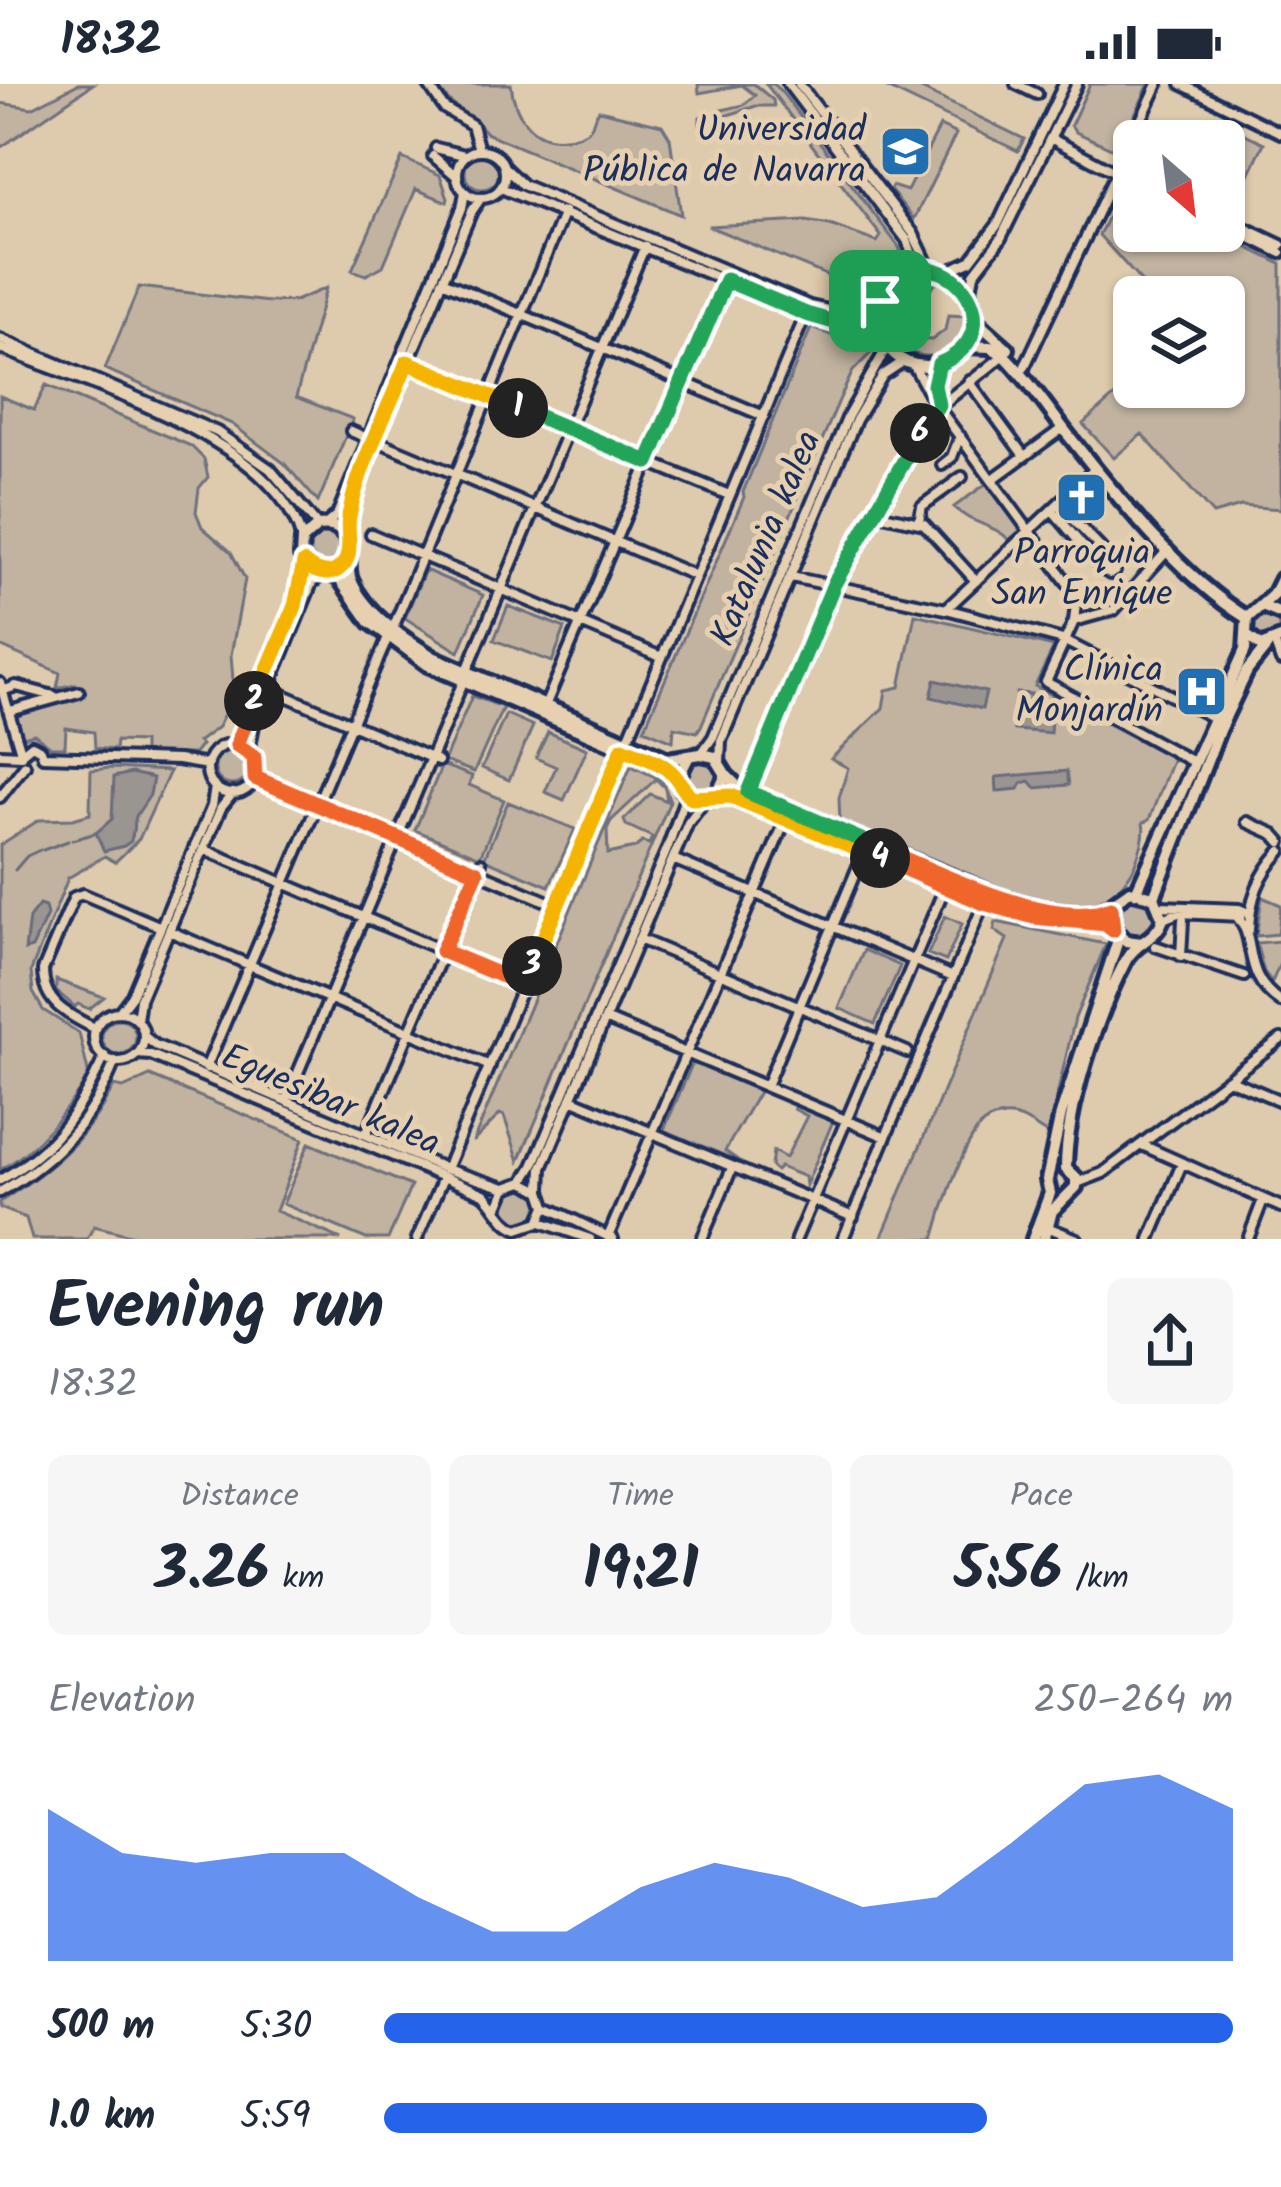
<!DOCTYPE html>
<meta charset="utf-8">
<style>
body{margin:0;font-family:Kalam,sans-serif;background:#f6f6f7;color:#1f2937;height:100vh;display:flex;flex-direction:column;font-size:45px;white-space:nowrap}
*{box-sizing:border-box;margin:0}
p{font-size:39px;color:#747a83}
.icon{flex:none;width:66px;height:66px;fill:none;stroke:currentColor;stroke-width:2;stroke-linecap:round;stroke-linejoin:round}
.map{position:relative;height:1155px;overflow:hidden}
.side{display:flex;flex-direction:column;background:#fff;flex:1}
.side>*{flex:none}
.needle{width:78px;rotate:152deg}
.controls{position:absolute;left:1113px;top:36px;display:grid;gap:24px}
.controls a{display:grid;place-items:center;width:132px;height:132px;border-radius:18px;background:#fff;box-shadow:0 3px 9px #0004;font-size:60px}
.pin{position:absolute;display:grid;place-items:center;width:102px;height:102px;color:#fff;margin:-51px;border-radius:24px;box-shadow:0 6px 18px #0006}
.km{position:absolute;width:60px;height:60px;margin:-30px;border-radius:50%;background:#222;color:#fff;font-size:33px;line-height:60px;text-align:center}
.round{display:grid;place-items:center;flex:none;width:126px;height:126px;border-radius:18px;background:#f6f6f7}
.head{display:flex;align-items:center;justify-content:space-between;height:204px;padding:0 48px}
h1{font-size:66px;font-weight:700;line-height:90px}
.metrics{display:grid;grid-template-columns:repeat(3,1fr);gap:18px;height:204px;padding:12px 48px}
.metrics div{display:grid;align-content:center;border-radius:18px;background:#f6f6f7;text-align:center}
.metrics b{font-size:60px;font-weight:700}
.metrics small{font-size:33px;font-weight:400}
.metrics p{font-size:33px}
.chart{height:336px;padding:24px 48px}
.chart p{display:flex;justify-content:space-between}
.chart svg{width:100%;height:216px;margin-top:12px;fill:#2563eb;opacity:.7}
ul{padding:0 48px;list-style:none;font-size:39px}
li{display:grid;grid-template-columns:192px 144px 1fr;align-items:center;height:90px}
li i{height:30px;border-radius:15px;background:#2563eb}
.status{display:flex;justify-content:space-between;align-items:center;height:84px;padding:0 60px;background:#fff;direction:ltr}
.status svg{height:33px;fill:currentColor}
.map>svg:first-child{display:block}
.green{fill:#c2b3a0;stroke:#6e717f;stroke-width:3;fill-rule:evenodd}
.water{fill:#9b9592;stroke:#686c7d;stroke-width:3}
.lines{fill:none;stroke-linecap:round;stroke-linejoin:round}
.stream{stroke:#686c7d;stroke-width:3}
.minor-casing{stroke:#1b2f5e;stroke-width:16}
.major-casing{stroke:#1b2f5e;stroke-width:20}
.minor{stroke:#e6d0af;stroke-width:8}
.major{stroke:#e6d0af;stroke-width:10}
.split-1-casing{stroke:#fff;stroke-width:24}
.split-2-casing{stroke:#fff;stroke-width:24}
.split-3-casing{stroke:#fff;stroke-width:24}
.split-4-casing{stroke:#fff;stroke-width:24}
.split-5-casing{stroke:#fff;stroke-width:24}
.split-6-casing{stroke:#fff;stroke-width:24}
.split-7-casing{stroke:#fff;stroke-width:24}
.split-1{stroke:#22a559;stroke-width:15}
.split-2{stroke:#f5b400;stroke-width:15}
.split-3{stroke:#f0652b;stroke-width:15}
.split-4{stroke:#f5b400;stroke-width:15}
.split-5{stroke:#f0652b;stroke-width:15}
.split-6{stroke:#22a559;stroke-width:15}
.split-7{stroke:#22a559;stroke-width:15}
.labels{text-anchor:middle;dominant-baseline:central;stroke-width:10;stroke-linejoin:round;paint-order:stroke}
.poi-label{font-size:36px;fill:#1b2f5e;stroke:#e6d0af;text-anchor:end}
.street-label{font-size:36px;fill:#1b2f5e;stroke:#e6d0af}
</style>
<div class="status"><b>18:32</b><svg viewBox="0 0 49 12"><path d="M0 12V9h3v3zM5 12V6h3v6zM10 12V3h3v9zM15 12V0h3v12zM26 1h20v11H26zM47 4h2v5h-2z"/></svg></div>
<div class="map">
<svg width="1281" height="1155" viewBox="0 0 1281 1155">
<rect width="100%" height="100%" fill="#decaac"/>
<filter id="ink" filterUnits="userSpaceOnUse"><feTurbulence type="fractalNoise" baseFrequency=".00833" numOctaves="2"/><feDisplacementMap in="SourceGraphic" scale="24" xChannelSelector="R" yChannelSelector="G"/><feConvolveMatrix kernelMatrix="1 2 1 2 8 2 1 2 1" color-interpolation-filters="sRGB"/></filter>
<g filter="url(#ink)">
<path class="green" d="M 78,0 L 93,0 L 0,64 L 0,19 L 32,24 Z
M 436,0 L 511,0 C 514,30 531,58 565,54 C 573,53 586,50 591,43 C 594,38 594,31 599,26 L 662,41 L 670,54 L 681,131 L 486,49 C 470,29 448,23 436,0 Z
M 698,0 L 754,0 L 773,16 L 774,22 L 756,22 L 700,40 L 700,33 L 705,30 L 744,21 L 755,11 L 742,1 L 699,9 Z
M 766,0 L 774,0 L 784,11 L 899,163 L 902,172 L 886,182 L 862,206 L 708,142 L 806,137 L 830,141 L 877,158 L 881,152 Z
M 879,0 L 911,0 L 1024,55 L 1018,67 Z
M 1090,0 L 1149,0 L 1118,67 L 1076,48 L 1071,41 Z
M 940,42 L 956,50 L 914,135 L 890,106 L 892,102 L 907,107 Z
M 1243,49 L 1264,59 L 1244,101 L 1224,92 Z
M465 88a17 17 0 1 1 34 0a17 17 0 1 1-34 0Z
M 402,74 L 440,91 L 448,114 L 447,118 L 416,105 L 383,182 L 366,191 L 352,186 Z
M 1122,104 L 1134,109 L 1134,147 L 1213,147 L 1281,180 L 1281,425 L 1241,422 L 1213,430 L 1142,350 L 1114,374 L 1083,340 L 1134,295 L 1134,303 L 1224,303 L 1224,213 L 1155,213 L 1099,151 Z
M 915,194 L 939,196 L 925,210 L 911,216 L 902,232 L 886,242 C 884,218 893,203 915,194 Z
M 139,203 L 269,218 L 295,217 L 326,204 L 296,313 L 353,335 L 318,418 L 284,379 L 232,340 L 105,285 Z
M 948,231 L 968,232 C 961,277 915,285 889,251 L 903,242 L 917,255 L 932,256 L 945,246 Z
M 811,244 L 837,253 L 864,254 L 871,269 L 853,287 L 840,314 L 701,642 L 697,648 L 674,643 L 673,657 L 644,645 L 744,413 L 743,408 Z
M 46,301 L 191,362 L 204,375 L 208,393 L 199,404 L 196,428 L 202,443 L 231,468 L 245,495 L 231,571 L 234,608 L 218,643 L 198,658 L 201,661 L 194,670 L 143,669 L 143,658 L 116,657 L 115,666 L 95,664 L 94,648 L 66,644 L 65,663 L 51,663 L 34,650 L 20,654 L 15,630 L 54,620 L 55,613 L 79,608 L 76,600 L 57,604 L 60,589 L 0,562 L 0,312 L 34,326 Z
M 987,399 L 1021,446 L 1009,456 C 993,439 971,441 954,423 Z
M307 465a17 17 0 1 1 34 0a17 17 0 1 1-34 0Z
M 425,486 L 483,511 L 459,568 L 405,534 Z
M 508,522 L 565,544 L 552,578 L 494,556 Z
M1251 543a14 14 0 1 1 28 0a14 14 0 1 1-28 0Z
M 915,530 L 1054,563 L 1035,602 L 1173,674 L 1149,736 L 1143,739 C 1146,754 1139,768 1134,783 C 1129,796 1108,816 1094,818 C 1035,828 898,764 840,740 L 839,714 L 848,684 L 831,675 L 883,624 L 886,606 L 900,603 Z
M 472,612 L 503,623 L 474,688 L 444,677 Z
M 506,630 L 533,642 L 509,696 L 482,684 Z
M 548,648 L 587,665 L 564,716 L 545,708 L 556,683 L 536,674 Z
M215 684a17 17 0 1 1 34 0a17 17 0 1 1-34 0Z
M685 693a17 17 0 1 1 34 0a17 17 0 1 1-34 0Z
M 442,681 L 472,692 L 469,701 L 504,716 L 480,773 L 415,746 Z
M 631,682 L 662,696 L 670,717 L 519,1077 L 504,1032 L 500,1030 L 473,1058 ZM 656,695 L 665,704 L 667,717 L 650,710 L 624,736 L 626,741 L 652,753 L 649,760 L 642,758 L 635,764 L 608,770 L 607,745 L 611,737 Z
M 111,684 L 170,687 L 139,755 L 115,778 L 105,772 L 68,794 L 31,887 L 33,908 L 43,926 L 79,949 L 89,992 C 65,1028 38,1065 0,1086 L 0,761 L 39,736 L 73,735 L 90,730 L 91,686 Z
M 508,718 L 575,745 L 549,802 L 484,775 Z
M 1262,813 L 1281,821 L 1278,850 L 1256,852 Z
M1117 833a19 19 0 1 1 38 0a19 19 0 1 1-38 0Z
M 945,832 L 962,840 L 946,877 L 928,870 Z
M 996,838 L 1106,860 L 1075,934 L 1048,1050 C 1033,1042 1022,1030 1004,1032 C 994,1033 984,1037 978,1045 C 960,1069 942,1125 934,1155 L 881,1155 L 1007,855 L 994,846 Z
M 1280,857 L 1281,877 L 1272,898 L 1264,888 L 1256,859 Z
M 864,866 L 900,882 L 875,940 L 839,924 Z
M 56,896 L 104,913 L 89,925 L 78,920 L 75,923 L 56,907 Z
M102 953a17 17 0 1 1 34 0a17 17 0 1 1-34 0Z
M 693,978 L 760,1006 L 725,1067 L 742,1079 L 664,1046 Z
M 150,992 L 303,1055 L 276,1127 L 341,1155 L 146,1155 L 94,1142 L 87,1155 L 32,1155 L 26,1134 L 0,1124 L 0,1118 C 54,1083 84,1059 114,1002 L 123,1004 Z
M 795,1021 L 833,1037 L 806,1101 L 805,1093 L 780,1083 L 776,1087 L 771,1082 L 773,1067 L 786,1074 L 807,1032 L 794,1025 Z
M 309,1059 L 411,1102 L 388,1155 L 366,1155 L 283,1120 Z
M505 1122a17 17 0 1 1 34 0a17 17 0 1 1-34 0Z"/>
<path class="water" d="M 935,596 L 986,608 L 982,625 L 931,613 Z
M 1017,609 L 1031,610 L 1029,633 L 1051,635 L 1050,649 L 1014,646 Z
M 1067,687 L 1069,701 L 1036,704 L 1030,697 L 1022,699 L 1019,705 L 997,707 L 996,693 Z
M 131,689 L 153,694 L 150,711 L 136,732 L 131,757 L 124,762 L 104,767 L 96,749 L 112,735 L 114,693 Z
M 39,821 L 45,823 L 47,831 L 32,864 L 25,866 L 29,834 Z"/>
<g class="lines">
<path class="stream" d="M 72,756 L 96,749
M 43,766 L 68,757
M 15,786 L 27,772 L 40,766"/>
<defs>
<path id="minor" d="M 428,0 L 444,24 L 472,41 L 479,66
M 788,0 L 907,156 L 913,173 L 909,188
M 799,0 L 913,149 L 930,185
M 1016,0 L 1037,10
M 1181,0 L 1281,49
M 1052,55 L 1134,98
M 436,64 L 464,71
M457 90a24 24 0 1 1 48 0a24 24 0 1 1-48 0Z
M 433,72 L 454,90
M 505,84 L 523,101 L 810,222 L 855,232 L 880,217
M 501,104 L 806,230 L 841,240 L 879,245
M 1224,134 L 1281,161
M 1224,141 L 1281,169
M 944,189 L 970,177 L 998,140 L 1064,0
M 442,197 L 764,332
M 970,212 L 974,190 L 1000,156 L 1077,0
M 0,255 L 217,348 L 270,385 L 318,442
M 0,264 C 88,301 278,355 302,456
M 407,278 L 729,411
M 913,280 L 932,315 L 1077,512 L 1074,537 L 1046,598 L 1193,678
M 1024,284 L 1158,0
M 969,297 L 1024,372
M 935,310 L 939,280
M 351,347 L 367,354
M 375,356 L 696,492
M 942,381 L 952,373 L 960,352
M 993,395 L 1063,344
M 1053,427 L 1102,485 L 1110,490 L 1115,487 L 1114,478 L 1059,421
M 874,429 L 924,440 L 976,497
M 919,437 L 922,422 L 962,393
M 325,441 L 337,431 L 462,124 L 465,108
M 371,450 L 661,573
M 347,451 L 355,405 L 472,127 L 481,114
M 791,493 L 946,525 L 1063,556 L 1212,633
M 946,525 L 1095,385
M 1074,537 L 1114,526 L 1168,466
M 393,544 L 564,128
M 1275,560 L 1281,577
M 466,589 L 645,162
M 0,599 L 21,668
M 270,605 L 438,677
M 5,606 L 16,602 L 54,612
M 545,622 L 726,196
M 10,627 L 79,608
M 627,657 L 806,230
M207 685a25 25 0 1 1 50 0a25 25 0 1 1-50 0Z
M 237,661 L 295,522 L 304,479
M 249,667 L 254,641 L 312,499 L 323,490
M 0,670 L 21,671
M 21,670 L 32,661 L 41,666 L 43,672
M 701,670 L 713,653 L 848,332 L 887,263
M 43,672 L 178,676 L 208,681
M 720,678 L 721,657 L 856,336 L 883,291 L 904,277
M 255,694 L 558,822
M 748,707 L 834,499 L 930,330 L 1004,271
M 0,713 L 25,681
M 1247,738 L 1274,750 L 1281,758
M 203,765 L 524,901
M 673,775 L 953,893
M 1160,822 L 1239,825 L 1248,829
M 1236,832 C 1259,854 1239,890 1281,918
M 1163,835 L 1178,829 L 1241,832
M 1249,846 C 1250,814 1259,791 1281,767
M 169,847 L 490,982
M 639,855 L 907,968
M 1155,862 L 1244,892
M 1181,872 L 1183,836
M 119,928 L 132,911 L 212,722 L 215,703
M94 953a25 25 0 1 1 50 0a25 25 0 1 1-50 0Z
M 605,935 L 886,1053
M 137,936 L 140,915 L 221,724 L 233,709
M 96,945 C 69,931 43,920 43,886 L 74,813 L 83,810 L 161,843
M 144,952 L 155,961 L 446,1085 L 505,1104
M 137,970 L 151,971 L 207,994 L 484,1110 C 497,1122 501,1139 518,1145 L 539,1138 L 546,1122 L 541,1107 L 523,1098 L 506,1104 L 498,1123
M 206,984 L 388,553
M 1228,995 L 1281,1017
M 766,1002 L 864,768
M 571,1015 L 853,1133
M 286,1017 L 463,598
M 366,1050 L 481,779
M 1142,1061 L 1281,1123
M 446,1085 L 623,664
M 0,1096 C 57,1064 77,1030 105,972
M 523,1098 L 533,1082 L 667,765 L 686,711
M 1077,1099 L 1103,1089 L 1281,955
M 541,1105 L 542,1084 L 688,739 L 705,716
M 0,1108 C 56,1076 92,1037 115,977
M 547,1123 L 613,1155
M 541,1138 L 590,1155
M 1047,1143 L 1077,1155
M 608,1153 L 786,735
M 417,1155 L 443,1094
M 702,1155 L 732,1084
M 796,1155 L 945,803
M 843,1155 L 984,819
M 1150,1155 L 1181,1082
M 1248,1155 L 1263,1116"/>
<path id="major" d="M878 234a48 48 0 1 1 96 0a48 48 0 1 1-96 0Z
M 974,235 L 1008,265
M 965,262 L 990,263 L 1004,271 C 1029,296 1048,325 1069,352 C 1117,413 1181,493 1247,534
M 346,476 L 331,489 L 315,488 L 301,472 L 302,456 L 318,442 C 328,441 336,441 343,450 C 354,463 345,481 351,496 C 365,530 403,554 433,573 L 668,675 L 701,670 L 715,673 L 726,691 L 716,712
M 331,489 L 341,497 L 370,538 L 428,581 L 665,683 L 678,694
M 1262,522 L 1281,530
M 1247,534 L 1273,511 L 1281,495
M 1247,552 L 1261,562 L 1281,554
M 688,674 L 678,694 L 682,706 L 692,714 L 731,712 L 984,819 L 1034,833 L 1105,840 L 1113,846
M 726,691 L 739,704 L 1016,819 C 1046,826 1082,836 1111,824
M 1137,806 L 1245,566 L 1247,534
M 1154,813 L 1220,644 L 1247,587 L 1267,562
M 1033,1155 L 1050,1109 L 1047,1096 L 1061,1030 L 1119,853
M 1044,1155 L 1052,1127 L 1076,1103 L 1076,1094 L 1066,1085 C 1066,1024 1097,931 1126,876 C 1136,857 1156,856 1163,835 L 1154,813 L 1130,807 L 1114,818 L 1111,841 L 1126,857 L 1142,859"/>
</defs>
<use href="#minor" class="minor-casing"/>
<use href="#major" class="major-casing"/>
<use href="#minor" class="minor"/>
<use href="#major" class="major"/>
</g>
</g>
<g class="lines" filter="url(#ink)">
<defs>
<path id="split-1" d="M 518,324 L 648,378 L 726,196 L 806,230 L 841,240 L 879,245 L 880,217"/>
<path id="split-2" d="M 254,617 L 295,522 L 304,479 C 316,490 334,495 345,478 C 353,466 346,446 349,432 C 359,379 388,328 407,278 L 518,324"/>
<path id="split-3" d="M 254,617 L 237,661 L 254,673 L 255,694 L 477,788 L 442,867 L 524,901 L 532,882"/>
<path id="split-4" d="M 532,882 L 623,664 C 639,671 660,677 672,689 C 680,697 683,706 692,714 L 731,712 L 880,774"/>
<path id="split-5" d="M 866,758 C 924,782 1051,849 1111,824 L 1113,846 L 1105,840 L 1034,833 L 984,819 L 880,774"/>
<path id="split-6" d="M 866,758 L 748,708 L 834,500 L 920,349"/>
<path id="split-7" d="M 880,217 C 930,131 1027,243 939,280 L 934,301 L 938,321 L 920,349"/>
</defs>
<use href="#split-1" class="split-1-casing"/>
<use href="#split-2" class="split-2-casing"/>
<use href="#split-3" class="split-3-casing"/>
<use href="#split-4" class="split-4-casing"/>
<use href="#split-5" class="split-5-casing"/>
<use href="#split-6" class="split-6-casing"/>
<use href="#split-7" class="split-7-casing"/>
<use href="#split-1" class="split-1"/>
<use href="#split-2" class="split-2"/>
<use href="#split-3" class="split-3"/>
<use href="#split-4" class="split-4"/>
<use href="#split-5" class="split-5"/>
<use href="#split-6" class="split-6"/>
<use href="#split-7" class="split-7"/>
</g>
<defs>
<symbol id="university-square" viewBox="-11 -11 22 22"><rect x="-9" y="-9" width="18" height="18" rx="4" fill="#1f6fb2" stroke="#e6d0af"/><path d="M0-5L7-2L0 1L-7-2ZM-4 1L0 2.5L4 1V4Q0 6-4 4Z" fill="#fff"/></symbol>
<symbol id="church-square" viewBox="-11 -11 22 22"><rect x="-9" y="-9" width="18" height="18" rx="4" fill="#1f6fb2" stroke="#e6d0af"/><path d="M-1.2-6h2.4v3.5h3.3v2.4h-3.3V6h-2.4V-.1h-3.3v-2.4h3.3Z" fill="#fff"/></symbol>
<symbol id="hospital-square" viewBox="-11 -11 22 22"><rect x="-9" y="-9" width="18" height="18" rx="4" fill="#1f6fb2" stroke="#e6d0af"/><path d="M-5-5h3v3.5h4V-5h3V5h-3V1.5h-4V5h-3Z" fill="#fff"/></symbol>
</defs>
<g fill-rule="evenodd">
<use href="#university-square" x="876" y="38" width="59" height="59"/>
<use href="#church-square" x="1052" y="384" width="59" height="59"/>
<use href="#hospital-square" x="1172" y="578" width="59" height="59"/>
</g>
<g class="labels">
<g class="poi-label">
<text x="866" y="47">Universidad<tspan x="866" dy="41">Pública de Navarra</tspan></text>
<text x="1082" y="470" text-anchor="middle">Parroquia<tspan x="1082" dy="41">San Enrique</tspan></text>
<text x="1163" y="587">Clínica<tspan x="1163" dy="41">Monjardín</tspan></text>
</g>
<g class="street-label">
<text transform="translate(767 455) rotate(-67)">Katalunia kalea</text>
<text transform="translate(330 1017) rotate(23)">Eguesibar kalea</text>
</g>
</g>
</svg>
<div class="controls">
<a><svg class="needle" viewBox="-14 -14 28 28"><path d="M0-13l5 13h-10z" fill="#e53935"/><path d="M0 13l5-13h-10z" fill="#747a83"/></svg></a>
<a><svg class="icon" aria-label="layers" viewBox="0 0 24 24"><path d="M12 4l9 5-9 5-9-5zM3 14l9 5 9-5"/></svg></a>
</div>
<div class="pin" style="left:880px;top:217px;background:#1e9e55"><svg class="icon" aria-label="arrive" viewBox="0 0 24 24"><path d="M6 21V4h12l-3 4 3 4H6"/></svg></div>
<b class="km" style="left:518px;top:324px">1</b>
<b class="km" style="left:254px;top:617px">2</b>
<b class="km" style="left:532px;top:882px">3</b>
<b class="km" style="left:880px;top:774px">4</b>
<b class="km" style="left:920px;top:349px">6</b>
</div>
<section class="side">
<div class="head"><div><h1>Evening run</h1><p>18:32</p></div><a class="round"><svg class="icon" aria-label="share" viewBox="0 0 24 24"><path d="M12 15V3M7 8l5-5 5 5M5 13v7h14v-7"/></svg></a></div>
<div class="metrics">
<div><p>Distance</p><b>3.26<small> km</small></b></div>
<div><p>Time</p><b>19:21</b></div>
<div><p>Pace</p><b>5:56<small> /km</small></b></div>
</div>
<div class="chart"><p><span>Elevation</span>250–264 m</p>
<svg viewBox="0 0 160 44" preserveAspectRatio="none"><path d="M0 44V13L10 22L20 24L30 22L40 22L50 31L60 38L70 38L80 29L90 24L100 27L110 33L120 31L130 20L140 8L150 6L160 13V44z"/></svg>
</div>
<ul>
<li><b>500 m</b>5:30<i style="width:100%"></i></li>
<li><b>1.0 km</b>5:59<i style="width:71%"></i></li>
</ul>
</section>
